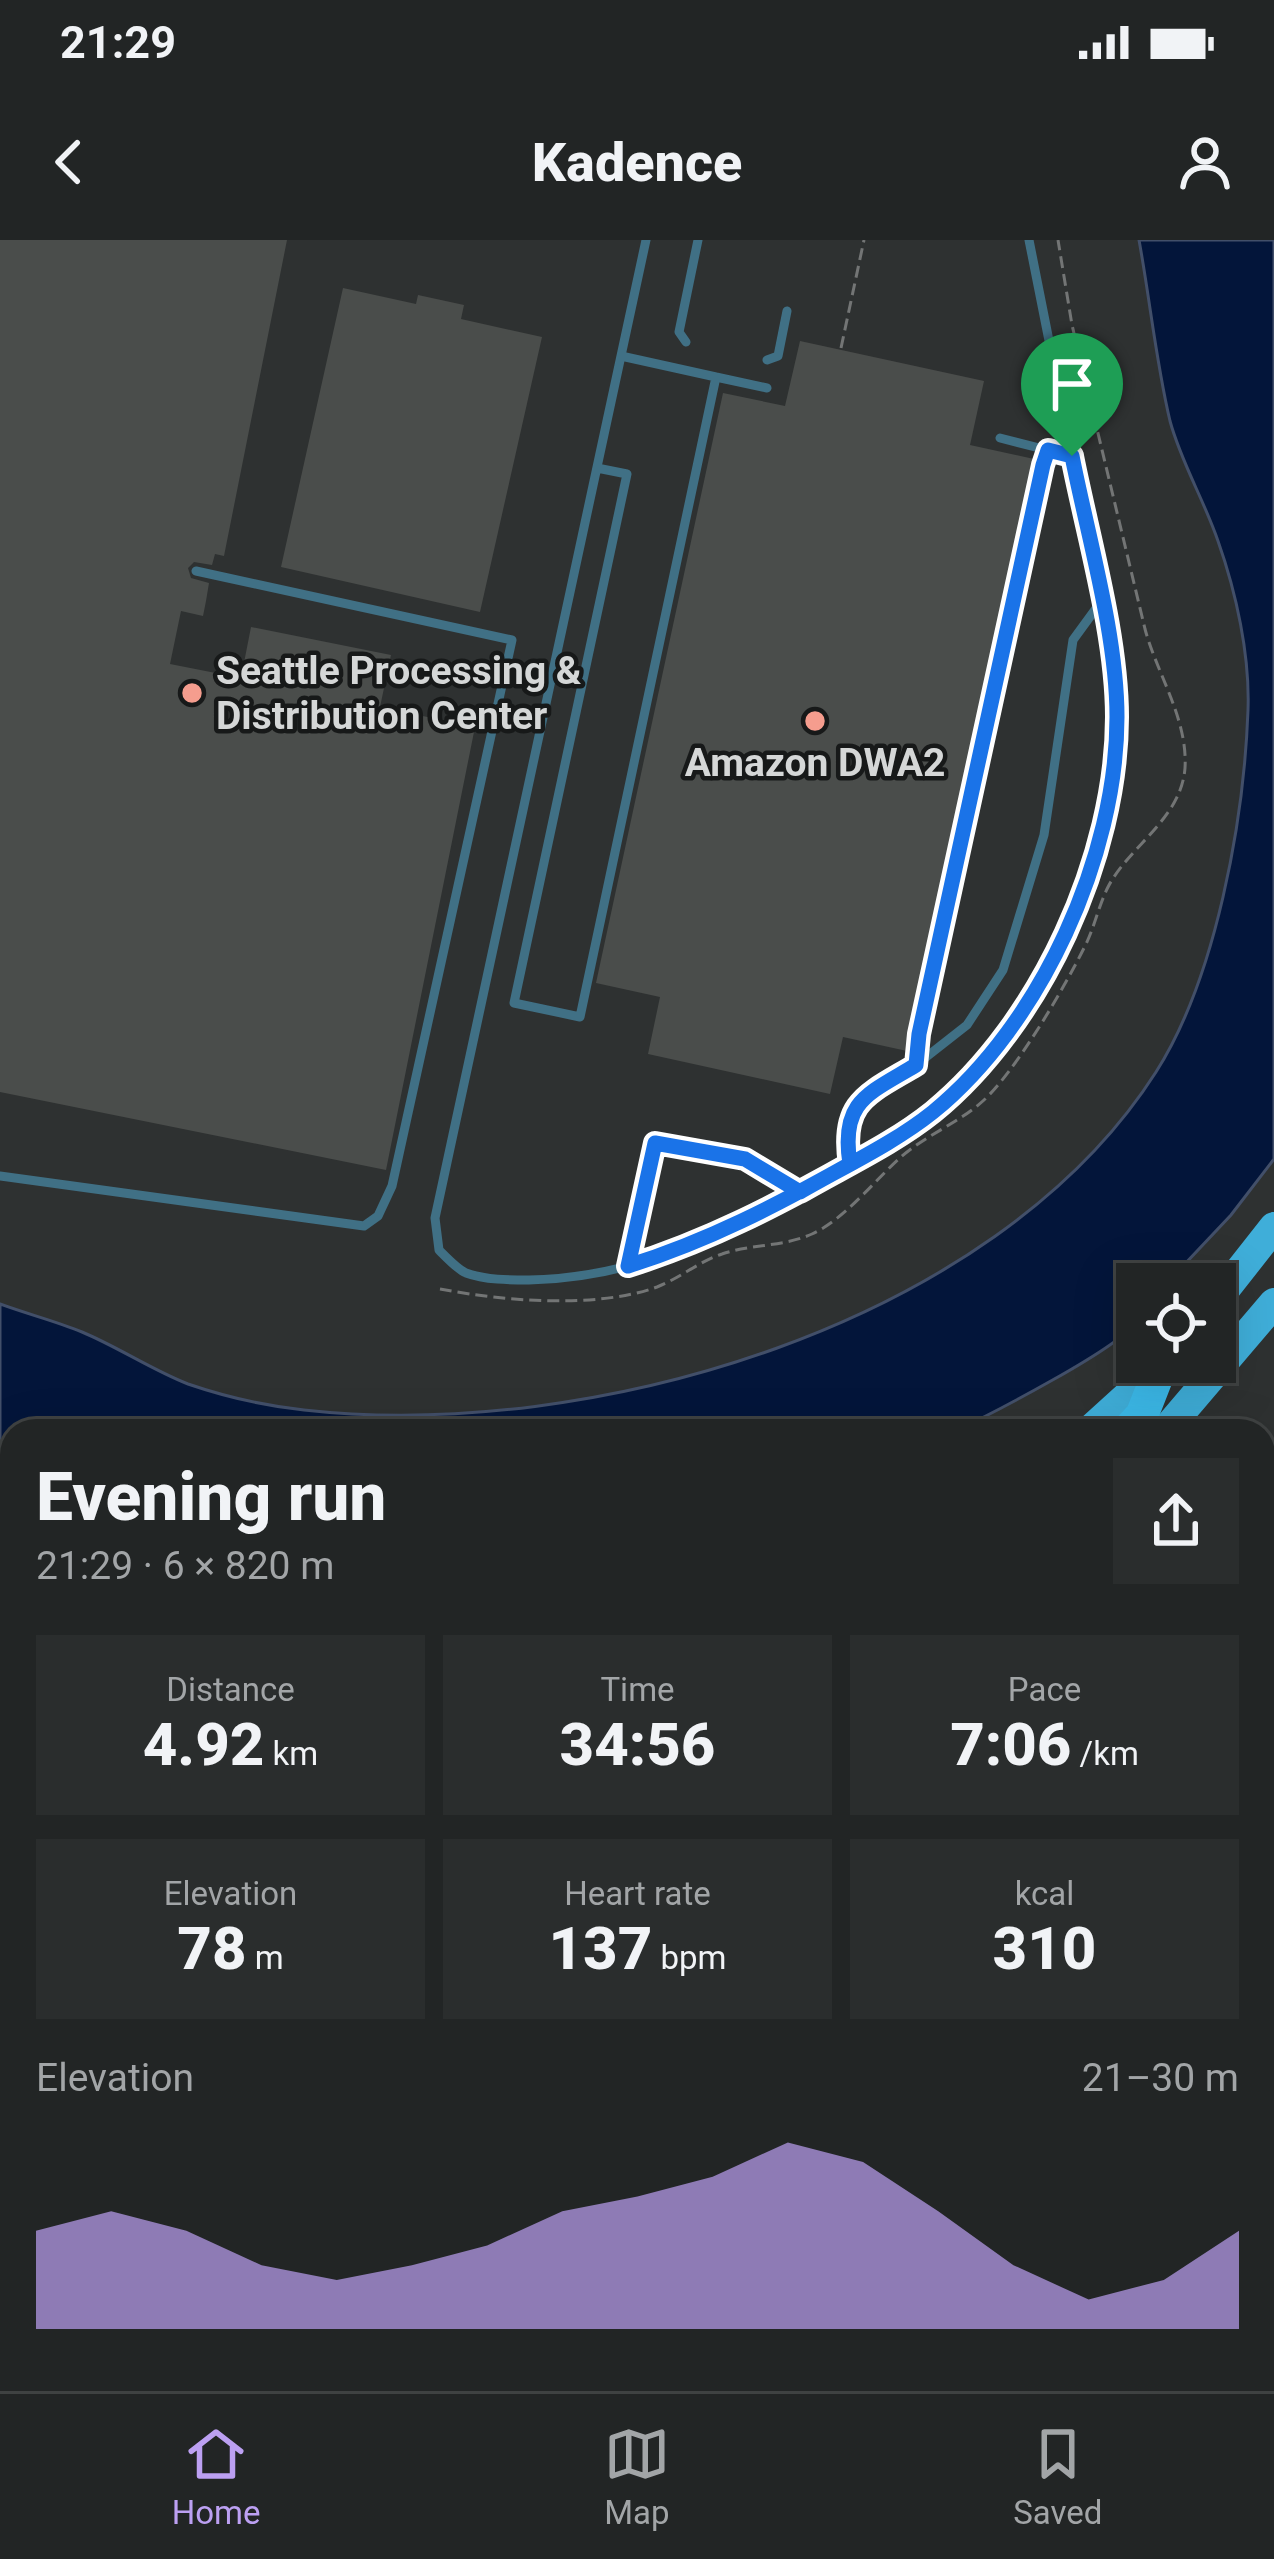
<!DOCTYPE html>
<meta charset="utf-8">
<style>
body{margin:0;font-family:Roboto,sans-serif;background:#2a2d2d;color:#f1f3f6;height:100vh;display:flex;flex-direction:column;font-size:45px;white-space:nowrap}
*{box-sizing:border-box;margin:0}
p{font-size:39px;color:#a2a5a7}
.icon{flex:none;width:66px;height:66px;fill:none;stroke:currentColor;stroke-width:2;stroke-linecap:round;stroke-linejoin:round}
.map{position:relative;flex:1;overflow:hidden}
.sheet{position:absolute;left:0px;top:1179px;width:1275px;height:972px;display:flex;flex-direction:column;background:#222525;border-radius:36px 36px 0 0;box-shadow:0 12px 48px #0002,0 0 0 3px #3f4242}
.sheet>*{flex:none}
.buttons{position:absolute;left:1116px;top:1023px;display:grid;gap:24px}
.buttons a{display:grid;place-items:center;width:120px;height:120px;border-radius:0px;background:#222525;box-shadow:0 12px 48px #0002,0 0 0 3px #3f4242;font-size:60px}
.pin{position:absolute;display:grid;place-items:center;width:102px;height:102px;color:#fff;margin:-123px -51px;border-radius:50% 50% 50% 0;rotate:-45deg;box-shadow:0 0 12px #0007}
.pin .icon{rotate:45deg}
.round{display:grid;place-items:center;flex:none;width:126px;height:126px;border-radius:0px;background:#2a2d2d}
.headline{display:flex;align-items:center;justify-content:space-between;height:204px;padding:0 36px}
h1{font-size:66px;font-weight:800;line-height:90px}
.metrics{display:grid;grid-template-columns:repeat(3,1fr);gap:18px;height:204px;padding:12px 36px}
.metrics div{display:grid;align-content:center;border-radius:0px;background:#2a2d2d;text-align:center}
.metrics b{font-size:60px;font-weight:800}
.metrics small{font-size:33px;font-weight:400}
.metrics p{font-size:33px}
.chart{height:336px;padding:24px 36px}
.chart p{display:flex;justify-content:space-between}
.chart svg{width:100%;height:216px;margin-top:12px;fill:#bca0f2;opacity:.7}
.status{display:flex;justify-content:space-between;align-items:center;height:84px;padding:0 60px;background:#222525;direction:ltr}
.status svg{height:33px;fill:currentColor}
header{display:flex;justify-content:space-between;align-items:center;height:156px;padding:0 36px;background:#222525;font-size:54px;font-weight:800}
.tab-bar{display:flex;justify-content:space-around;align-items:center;height:168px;border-top:3px solid #3f4242;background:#222525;font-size:33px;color:#a2a5a7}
.tab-bar a{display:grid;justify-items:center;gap:6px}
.tab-bar .on{color:#bca0f2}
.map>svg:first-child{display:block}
.green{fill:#45592c}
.water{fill:#03153a;stroke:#424f69;stroke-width:3}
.building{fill:#4a4d4b}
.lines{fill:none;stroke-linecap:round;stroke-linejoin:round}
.path{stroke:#737575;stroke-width:3;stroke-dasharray:12 6;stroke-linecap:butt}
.service{stroke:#407085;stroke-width:9}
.tertiary{stroke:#407085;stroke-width:24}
.primary{stroke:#3faed9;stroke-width:30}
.trunk{stroke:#3cbaea;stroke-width:33}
.tram{stroke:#c0c2c2;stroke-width:3}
.route-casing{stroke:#fff;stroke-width:24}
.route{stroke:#1a73e8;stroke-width:15}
.poi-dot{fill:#f59d8e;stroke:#171919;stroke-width:4.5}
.labels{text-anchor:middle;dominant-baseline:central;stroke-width:9;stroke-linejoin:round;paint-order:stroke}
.poi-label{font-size:39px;font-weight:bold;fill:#d5d7d7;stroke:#171919;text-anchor:start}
</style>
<div class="status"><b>21:29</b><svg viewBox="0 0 49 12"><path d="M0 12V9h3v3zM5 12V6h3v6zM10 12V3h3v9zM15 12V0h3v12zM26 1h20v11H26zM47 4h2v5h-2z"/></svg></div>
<header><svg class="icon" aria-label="back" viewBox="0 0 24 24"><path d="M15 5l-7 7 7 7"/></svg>Kadence<svg class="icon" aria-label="person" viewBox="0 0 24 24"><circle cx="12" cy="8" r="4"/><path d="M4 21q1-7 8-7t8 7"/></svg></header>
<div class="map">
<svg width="1274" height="2151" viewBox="0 0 1274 2151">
<rect width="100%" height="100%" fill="#2e3131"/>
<path class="green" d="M 1263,1913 L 1274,1925 L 1274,2026 L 1263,2013 Z
M 855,2139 L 1120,2139 L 1148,2151 L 847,2151 Z"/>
<path class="water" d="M 1139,0 L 1274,0 L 1274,919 L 1231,975 L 1166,1044 L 1137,1044 C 1137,1055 1140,1072 1135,1082 C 1124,1106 985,1177 955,1191 L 12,1191 L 12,1260 L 0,1255 L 0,1064 C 27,1074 55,1081 82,1092 C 118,1107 152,1130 188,1144 C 223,1156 267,1166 304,1170 C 590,1202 994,1086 1156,832 C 1216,738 1244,580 1248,470 C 1250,415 1236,352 1218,301 C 1204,260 1181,222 1170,181 C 1156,122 1150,60 1139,0 Z"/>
<path class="building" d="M 0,0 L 287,0 L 224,316 L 215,314 L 212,325 L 194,322 L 188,328 L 191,338 L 209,343 L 206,361 L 203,376 L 181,371 L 170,424 L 241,438 L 251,387 L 391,415 L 380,467 L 475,487 L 386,930 L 0,852 Z
M 343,48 L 416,64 L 418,55 L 464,65 L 461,79 L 542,97 L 480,372 L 281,327 Z
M 800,101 L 984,141 L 970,205 L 1034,219 L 907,811 L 843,797 L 830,854 L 648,814 L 660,757 L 596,743 L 723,153 L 785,166 Z"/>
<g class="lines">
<path class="path" d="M 841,108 L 864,0
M 440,1049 C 503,1061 596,1069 657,1047 C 680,1038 700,1021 722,1014 C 751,1004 783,1007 812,994 C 845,979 874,941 901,917 C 926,895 959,883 984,860 C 1017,829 1063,750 1084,708 C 1094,689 1098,668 1107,649 C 1128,606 1181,580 1185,528 C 1188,479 1157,434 1145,389 L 1072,85 L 1058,0
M 1263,1769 L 1274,1780"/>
<path class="service" d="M 646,0 L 435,978 L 439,1010 C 447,1018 457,1029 466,1033 C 485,1040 510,1040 529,1040 C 652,1038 764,977 865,914 C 888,900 914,887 934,870 C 970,840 1002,799 1029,761 C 1048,733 1061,702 1073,671 C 1106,585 1120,516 1113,423 L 1029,0
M 686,102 L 679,92 L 698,0
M 767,120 L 778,116 L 787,71
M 716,137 L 767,148
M 1000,198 L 1071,216
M 597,228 L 627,234 L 514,763 L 580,777 L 716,137 L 621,116
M 916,825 L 919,794 L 1048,210
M 850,924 L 845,896 L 851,872 L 865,856 L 916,825 L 967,785 L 1003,730 L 1044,595 L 1073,400 L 1100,363
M 0,936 L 364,986 L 378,976 L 392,946 L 512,400 L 196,331
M 629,1026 L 654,903 L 745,919 L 800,952
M 0,1595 L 12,1636
M 0,1841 L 12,1858
M 210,2139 L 218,2151
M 424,2151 L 433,2139
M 708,2151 L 716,2139"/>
<path class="tertiary" d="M 348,2151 L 358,2139"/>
<path class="primary" d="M 1215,1062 L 1274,987
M 1089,1191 L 1165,1122
M 1165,1191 L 1274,1063
M 0,1711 L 12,1708"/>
<path class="trunk" d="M 1127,1191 L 1142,1175 L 1160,1129
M 1263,1830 L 1274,1843
M 1263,1866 L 1274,1879
M 1198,2139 L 1274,2144"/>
<path class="tram" d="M 1263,2041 L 1274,2055
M 320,2151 L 329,2139"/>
</g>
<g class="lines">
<defs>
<path id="route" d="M 1072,216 L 1048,210 L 1043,225 L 919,794 L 916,825 C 868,854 840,861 850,924 C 777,965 708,1001 628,1026 L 655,903 L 745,919 L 800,952 C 843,927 893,904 933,872 C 1041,784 1117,616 1117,477 C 1117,395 1088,297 1072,216"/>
</defs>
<use href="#route" class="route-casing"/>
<use href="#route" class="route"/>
</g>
<g class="poi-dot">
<circle cx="192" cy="453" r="12"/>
<circle cx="815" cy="481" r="12"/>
</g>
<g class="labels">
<g class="poi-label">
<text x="216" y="431">Seattle Processing &amp;<tspan x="216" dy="45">Distribution Center</tspan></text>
<text x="815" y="523" text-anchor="middle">Amazon DWA2</text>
</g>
</g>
</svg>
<div class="buttons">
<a><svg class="icon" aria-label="locate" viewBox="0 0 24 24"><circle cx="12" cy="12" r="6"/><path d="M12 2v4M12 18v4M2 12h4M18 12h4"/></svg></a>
</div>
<div class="pin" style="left:1072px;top:216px;background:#1e9e55"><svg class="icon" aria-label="arrive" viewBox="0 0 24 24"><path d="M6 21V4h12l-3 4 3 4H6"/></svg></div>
<section class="sheet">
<div class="headline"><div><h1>Evening run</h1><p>21:29 · 6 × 820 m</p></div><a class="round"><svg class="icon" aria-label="share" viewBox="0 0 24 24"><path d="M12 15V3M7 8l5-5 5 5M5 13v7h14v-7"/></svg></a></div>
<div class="metrics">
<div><p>Distance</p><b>4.92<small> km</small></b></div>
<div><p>Time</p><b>34:56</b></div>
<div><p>Pace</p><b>7:06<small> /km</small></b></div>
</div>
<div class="metrics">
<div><p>Elevation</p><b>78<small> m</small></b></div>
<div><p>Heart rate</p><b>137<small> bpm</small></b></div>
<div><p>kcal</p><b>310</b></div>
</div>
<div class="chart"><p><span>Elevation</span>21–30 m</p>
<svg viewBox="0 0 160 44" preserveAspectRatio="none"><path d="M0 44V24L10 20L20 24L30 31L40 34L50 31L60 27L70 20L80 17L90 13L100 6L110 10L120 20L130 31L140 38L150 34L160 24V44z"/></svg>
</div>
</section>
</div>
<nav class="tab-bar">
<a class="on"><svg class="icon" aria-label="home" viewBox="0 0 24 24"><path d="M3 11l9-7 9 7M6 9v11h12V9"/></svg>Home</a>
<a><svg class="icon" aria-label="map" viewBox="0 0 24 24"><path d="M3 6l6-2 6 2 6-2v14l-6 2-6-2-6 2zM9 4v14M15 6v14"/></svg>Map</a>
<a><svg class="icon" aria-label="saved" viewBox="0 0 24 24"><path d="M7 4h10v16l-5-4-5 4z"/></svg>Saved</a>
</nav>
